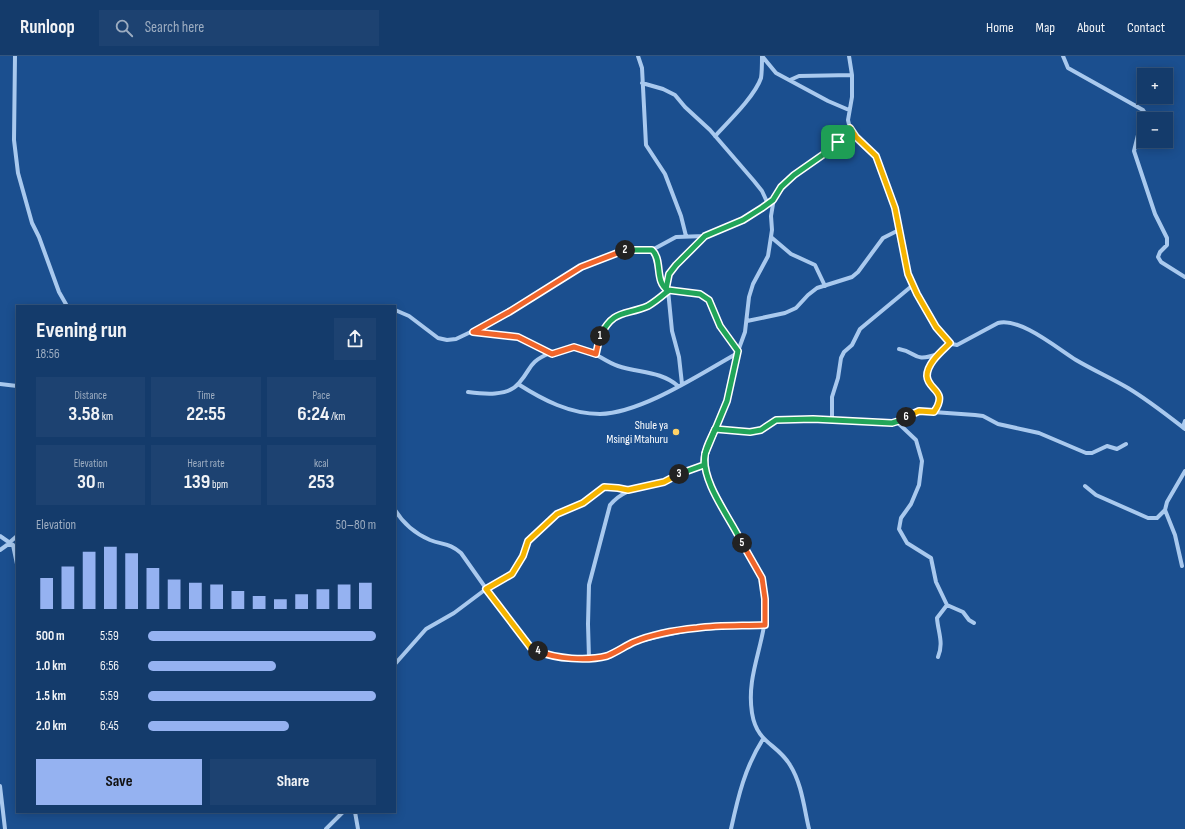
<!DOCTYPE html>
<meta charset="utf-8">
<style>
body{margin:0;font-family:"Sofia Sans Condensed",sans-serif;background:#1d4271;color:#f1f3f6;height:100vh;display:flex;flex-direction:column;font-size:15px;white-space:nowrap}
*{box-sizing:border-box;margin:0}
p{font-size:13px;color:#9dadc1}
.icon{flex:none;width:22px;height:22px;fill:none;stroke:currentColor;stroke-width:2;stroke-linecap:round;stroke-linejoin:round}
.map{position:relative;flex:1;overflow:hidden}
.side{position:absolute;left:16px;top:249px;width:380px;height:508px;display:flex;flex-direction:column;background:#143b6b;border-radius:0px;box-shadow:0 2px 10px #0003,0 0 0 1px #33557e}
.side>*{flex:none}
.tools{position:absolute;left:1137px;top:12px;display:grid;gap:8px}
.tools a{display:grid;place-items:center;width:36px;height:36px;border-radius:0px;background:#143b6b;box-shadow:0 2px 10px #0003,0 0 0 1px #33557e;font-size:20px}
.pin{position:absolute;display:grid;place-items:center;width:34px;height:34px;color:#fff;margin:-17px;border-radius:8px;box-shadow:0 2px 6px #0006}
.km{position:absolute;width:20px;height:20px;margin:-10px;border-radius:50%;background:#222;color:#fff;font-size:11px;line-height:20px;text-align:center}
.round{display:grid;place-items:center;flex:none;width:42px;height:42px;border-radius:0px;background:#1d4271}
.headline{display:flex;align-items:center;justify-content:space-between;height:68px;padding:0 20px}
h1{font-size:22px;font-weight:700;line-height:30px}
.stats{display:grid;grid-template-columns:repeat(3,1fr);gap:6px;height:68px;padding:4px 20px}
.stats div{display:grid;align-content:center;border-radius:0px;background:#1d4271;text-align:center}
.stats b{font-size:20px;font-weight:700}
.stats small{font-size:11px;font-weight:400}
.stats p{font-size:11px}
.chart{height:112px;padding:8px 20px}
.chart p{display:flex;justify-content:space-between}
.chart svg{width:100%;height:72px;margin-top:4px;stroke:#95b2f1;stroke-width:6}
.primary-button{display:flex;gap:8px;margin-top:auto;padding:8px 20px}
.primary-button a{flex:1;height:46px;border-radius:0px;background:#95b2f1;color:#111;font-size:16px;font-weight:700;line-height:46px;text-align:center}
.primary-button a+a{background:#1d4271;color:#f1f3f6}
ul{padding:0 20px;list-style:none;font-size:13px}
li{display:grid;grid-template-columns:64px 48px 1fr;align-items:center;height:30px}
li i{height:10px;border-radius:5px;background:#95b2f1}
header{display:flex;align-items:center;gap:24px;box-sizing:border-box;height:56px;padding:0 20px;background:#143b6b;border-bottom:1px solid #33557e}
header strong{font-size:19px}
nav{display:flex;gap:22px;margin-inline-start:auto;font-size:14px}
.search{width:280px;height:36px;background:#1d4271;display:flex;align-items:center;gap:10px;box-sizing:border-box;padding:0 14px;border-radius:0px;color:#9dadc1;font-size:15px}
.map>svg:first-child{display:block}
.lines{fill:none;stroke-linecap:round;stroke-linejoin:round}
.street{stroke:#a9c9ee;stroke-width:4}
.split-1-casing{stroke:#fff;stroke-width:8}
.split-2-casing{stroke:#fff;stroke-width:8}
.split-3-casing{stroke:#fff;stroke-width:8}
.split-4-casing{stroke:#fff;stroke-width:8}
.split-5-casing{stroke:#fff;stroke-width:8}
.split-6-casing{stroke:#fff;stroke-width:8}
.split-7-casing{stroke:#fff;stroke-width:8}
.split-1{stroke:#22a559;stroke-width:5}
.split-2{stroke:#f0652b;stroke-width:5}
.split-3{stroke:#22a559;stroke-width:5}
.split-4{stroke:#f5b400;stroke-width:5}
.split-5{stroke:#f0652b;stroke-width:5}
.split-6{stroke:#22a559;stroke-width:5}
.split-7{stroke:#f5b400;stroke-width:5}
.poi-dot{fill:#ffd166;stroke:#1b4f8f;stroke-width:1.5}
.labels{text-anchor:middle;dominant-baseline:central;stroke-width:3.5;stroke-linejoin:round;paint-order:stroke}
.poi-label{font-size:12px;fill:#fff;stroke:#1b4f8f;text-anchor:end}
</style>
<header>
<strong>Runloop</strong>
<div class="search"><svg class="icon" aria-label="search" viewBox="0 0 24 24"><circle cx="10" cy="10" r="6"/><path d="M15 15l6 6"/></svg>Search here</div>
<nav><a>Home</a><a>Map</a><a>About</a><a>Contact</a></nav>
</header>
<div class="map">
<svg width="1185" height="773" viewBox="0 0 1185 773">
<rect width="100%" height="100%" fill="#1b4f8f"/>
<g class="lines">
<path class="street" d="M 15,0 L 14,84 L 18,117 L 32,167 L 39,181 L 59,236 L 67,250
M 638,0 L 642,12 L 646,89 L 665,118 L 681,160 L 686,180
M 762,0 L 776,17 L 828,45 L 849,54
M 849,0 L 852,19 L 852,41 L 848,64 L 850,73 L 856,81 L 876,100 L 895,153 L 908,218 L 917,238 L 944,282 L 952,288 L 957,289 L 998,267 C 1020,261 1058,293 1076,304 C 1093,314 1111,322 1128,332 C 1148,344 1167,359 1185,373
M 1063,0 L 1068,12 L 1143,54 L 1146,59 L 1145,63
M 790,24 L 799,20 L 852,19
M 642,27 L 663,33 L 675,39 L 685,51 L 710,74 L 754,125 L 762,135 L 768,148
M 1144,67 L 1138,79 L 1134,95 L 1155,158 L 1167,182 L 1167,189 L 1160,196 L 1158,201 L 1161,206 L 1185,221
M 715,80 C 728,66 755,40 761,22 C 762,16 762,7 762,0
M 771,181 L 791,198 L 815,209 L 825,230
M 652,194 C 663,204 654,226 668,234 L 700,237 L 709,244 L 720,270 L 738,295
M 666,233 L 669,218 L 676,209 L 705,180 L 743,164 L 770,146
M 668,234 L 672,275 L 679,301 L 682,328
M 395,254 L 409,260 L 438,282 L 447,284 L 456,283 L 498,263 L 581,211 L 631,193 L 652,194 L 676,181 L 705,180
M 747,265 L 785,257 L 796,252 L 808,239 L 817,232 L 852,221 L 858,216 L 883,182 L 899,174
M 474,276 L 518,281 L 552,298 C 561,298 568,291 576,291 C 592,293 603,305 618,310 C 639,317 661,315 678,330
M 899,293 C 918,296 912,307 938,298
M 596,298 L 599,282 L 609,264 L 615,260 L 650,249 L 668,235
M 0,328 L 17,330
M 518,328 C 543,344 570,358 600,358 C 642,357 700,318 736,298
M 468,336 C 483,338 508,341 519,327 C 533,311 527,307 550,297
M 934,356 C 949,334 928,335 928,320 C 927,307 942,295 950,287
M 832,363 L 832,341 L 838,322 L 841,302 L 844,296 L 852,289 L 860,273 L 913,229
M 897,366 L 916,384 L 922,405 L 919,429 L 911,448 L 901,462 L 899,473 L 907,487 L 931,502 L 936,526 L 947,549 L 963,556 L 969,564 L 974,567
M 1183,371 L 1185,365
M 715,373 L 750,376 L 761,374 L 776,364 L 813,363 L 892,367 L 902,364 L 913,356 L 919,355 L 975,359 L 983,360 L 998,368 L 1039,377 L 1086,397 L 1092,397 L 1107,390 L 1117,393 L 1126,388
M 1085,430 L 1096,439 L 1148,462 L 1157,462 L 1165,454
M 395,454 C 403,467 416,478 430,484 C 443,489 450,487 461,497 L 509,565 L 531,592 L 547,600 L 563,602 L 606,600 L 634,586 L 698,572 L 765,569
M 0,480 L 13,489 L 17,508
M 10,486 L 17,480
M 0,494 L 7,489 L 13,489
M 1182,510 L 1175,479 L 1165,454 L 1167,446 L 1185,415
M 938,601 C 944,587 938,576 937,562 L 947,549
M 589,602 L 588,568 L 589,529 L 610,449 C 626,430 642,434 664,426 C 677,421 691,414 705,409
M 395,608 L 426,573 L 454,557 L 486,533 L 512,519 L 523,500 L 528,485 L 557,458 L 583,447 L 604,431 L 618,432 L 628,434
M 0,730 L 5,773
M 355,756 L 358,773
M 326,773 L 343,756
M 731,773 C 738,741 745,711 763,683
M 809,773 C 804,752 802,728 790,709 C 777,687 757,688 752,657 C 747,625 759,600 764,570 C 767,555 766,537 762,522 L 712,430 L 705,409 L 705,398 L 727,345 L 732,328 L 734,306 L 745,276 L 749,241 L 753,228 L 768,200 L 772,174 L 771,160 L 774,142 L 794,119 L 825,99 L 850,72"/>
</g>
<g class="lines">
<defs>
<path id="split-1" d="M 600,280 C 614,253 624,260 648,250 C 655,246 662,240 668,235 L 666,233 L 669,218 L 676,209 L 705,180 L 743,164 L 762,152 L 773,144 L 781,131 L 794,119 L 824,98 L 838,86"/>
<path id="split-2" d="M 600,280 L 596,298 L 574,291 L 552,298 L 518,281 L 473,276 L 509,256 L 581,211 L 625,194"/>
<path id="split-3" d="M 625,194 L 652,194 C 663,204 654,226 668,234 L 700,238 L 709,244 L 720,270 L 738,295 L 727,345 L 705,398 L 704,409 L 679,418"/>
<path id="split-4" d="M 538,595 L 531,592 L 486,533 L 512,518 L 523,500 L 528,485 L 557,458 L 583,447 L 604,431 L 618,432 L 628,434 L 664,426 L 679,418"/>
<path id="split-5" d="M 538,595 C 556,603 587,605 607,600 C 617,596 625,590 634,586 C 653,578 677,574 697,572 C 719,569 742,570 765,569 L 765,543 L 762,522 L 742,487"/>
<path id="split-6" d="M 742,487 C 731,463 701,426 705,399 C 706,390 712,381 715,373 L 750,376 L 761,374 L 776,364 L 813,363 L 892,367 L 902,364 L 906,361"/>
<path id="split-7" d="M 838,86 L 850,72 L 856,81 L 876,100 L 895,152 L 908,218 L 917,238 L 936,271 L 950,287 C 942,295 927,307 927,320 C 928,335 949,334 934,356 L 919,355 L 906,361"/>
</defs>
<use href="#split-1" class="split-1-casing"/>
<use href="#split-2" class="split-2-casing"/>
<use href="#split-3" class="split-3-casing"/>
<use href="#split-4" class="split-4-casing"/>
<use href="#split-5" class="split-5-casing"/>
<use href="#split-6" class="split-6-casing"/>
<use href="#split-7" class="split-7-casing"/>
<use href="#split-1" class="split-1"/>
<use href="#split-2" class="split-2"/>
<use href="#split-3" class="split-3"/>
<use href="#split-4" class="split-4"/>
<use href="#split-5" class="split-5"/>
<use href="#split-6" class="split-6"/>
<use href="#split-7" class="split-7"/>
</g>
<circle class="poi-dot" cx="676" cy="376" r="4"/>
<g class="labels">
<g class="poi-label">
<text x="668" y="369">Shule ya<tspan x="668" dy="14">Msingi Mtahuru</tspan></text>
</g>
</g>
</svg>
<div class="tools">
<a>+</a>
<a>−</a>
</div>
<div class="pin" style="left:838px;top:86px;background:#1e9e55"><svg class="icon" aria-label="arrive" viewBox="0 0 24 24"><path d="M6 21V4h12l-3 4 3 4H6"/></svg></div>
<b class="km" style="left:600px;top:280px">1</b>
<b class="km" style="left:625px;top:194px">2</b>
<b class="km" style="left:679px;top:418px">3</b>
<b class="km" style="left:538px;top:595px">4</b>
<b class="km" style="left:742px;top:487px">5</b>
<b class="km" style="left:906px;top:361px">6</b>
<section class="side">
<div class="headline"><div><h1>Evening run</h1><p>18:56</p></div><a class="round"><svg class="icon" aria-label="share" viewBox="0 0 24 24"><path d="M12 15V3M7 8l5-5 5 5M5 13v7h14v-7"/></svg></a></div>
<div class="stats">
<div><p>Distance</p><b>3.58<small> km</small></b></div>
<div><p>Time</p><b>22:55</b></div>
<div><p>Pace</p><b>6:24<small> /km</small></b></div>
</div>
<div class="stats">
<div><p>Elevation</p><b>30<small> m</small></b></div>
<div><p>Heart rate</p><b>139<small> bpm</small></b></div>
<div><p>kcal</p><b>253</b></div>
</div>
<div class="chart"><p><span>Elevation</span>50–80 m</p>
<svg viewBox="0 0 160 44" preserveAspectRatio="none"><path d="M5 44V25M15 44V18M25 44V9M35 44V6M45 44V10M55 44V19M65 44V26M75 44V28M85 44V29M95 44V33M105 44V36M115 44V38M125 44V35M135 44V32M145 44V29M155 44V28"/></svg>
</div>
<ul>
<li><b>500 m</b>5:59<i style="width:100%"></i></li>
<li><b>1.0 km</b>6:56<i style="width:56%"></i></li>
<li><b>1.5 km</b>5:59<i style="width:100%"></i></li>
<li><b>2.0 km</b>6:45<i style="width:62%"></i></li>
</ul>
<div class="primary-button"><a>Save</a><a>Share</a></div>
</section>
</div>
